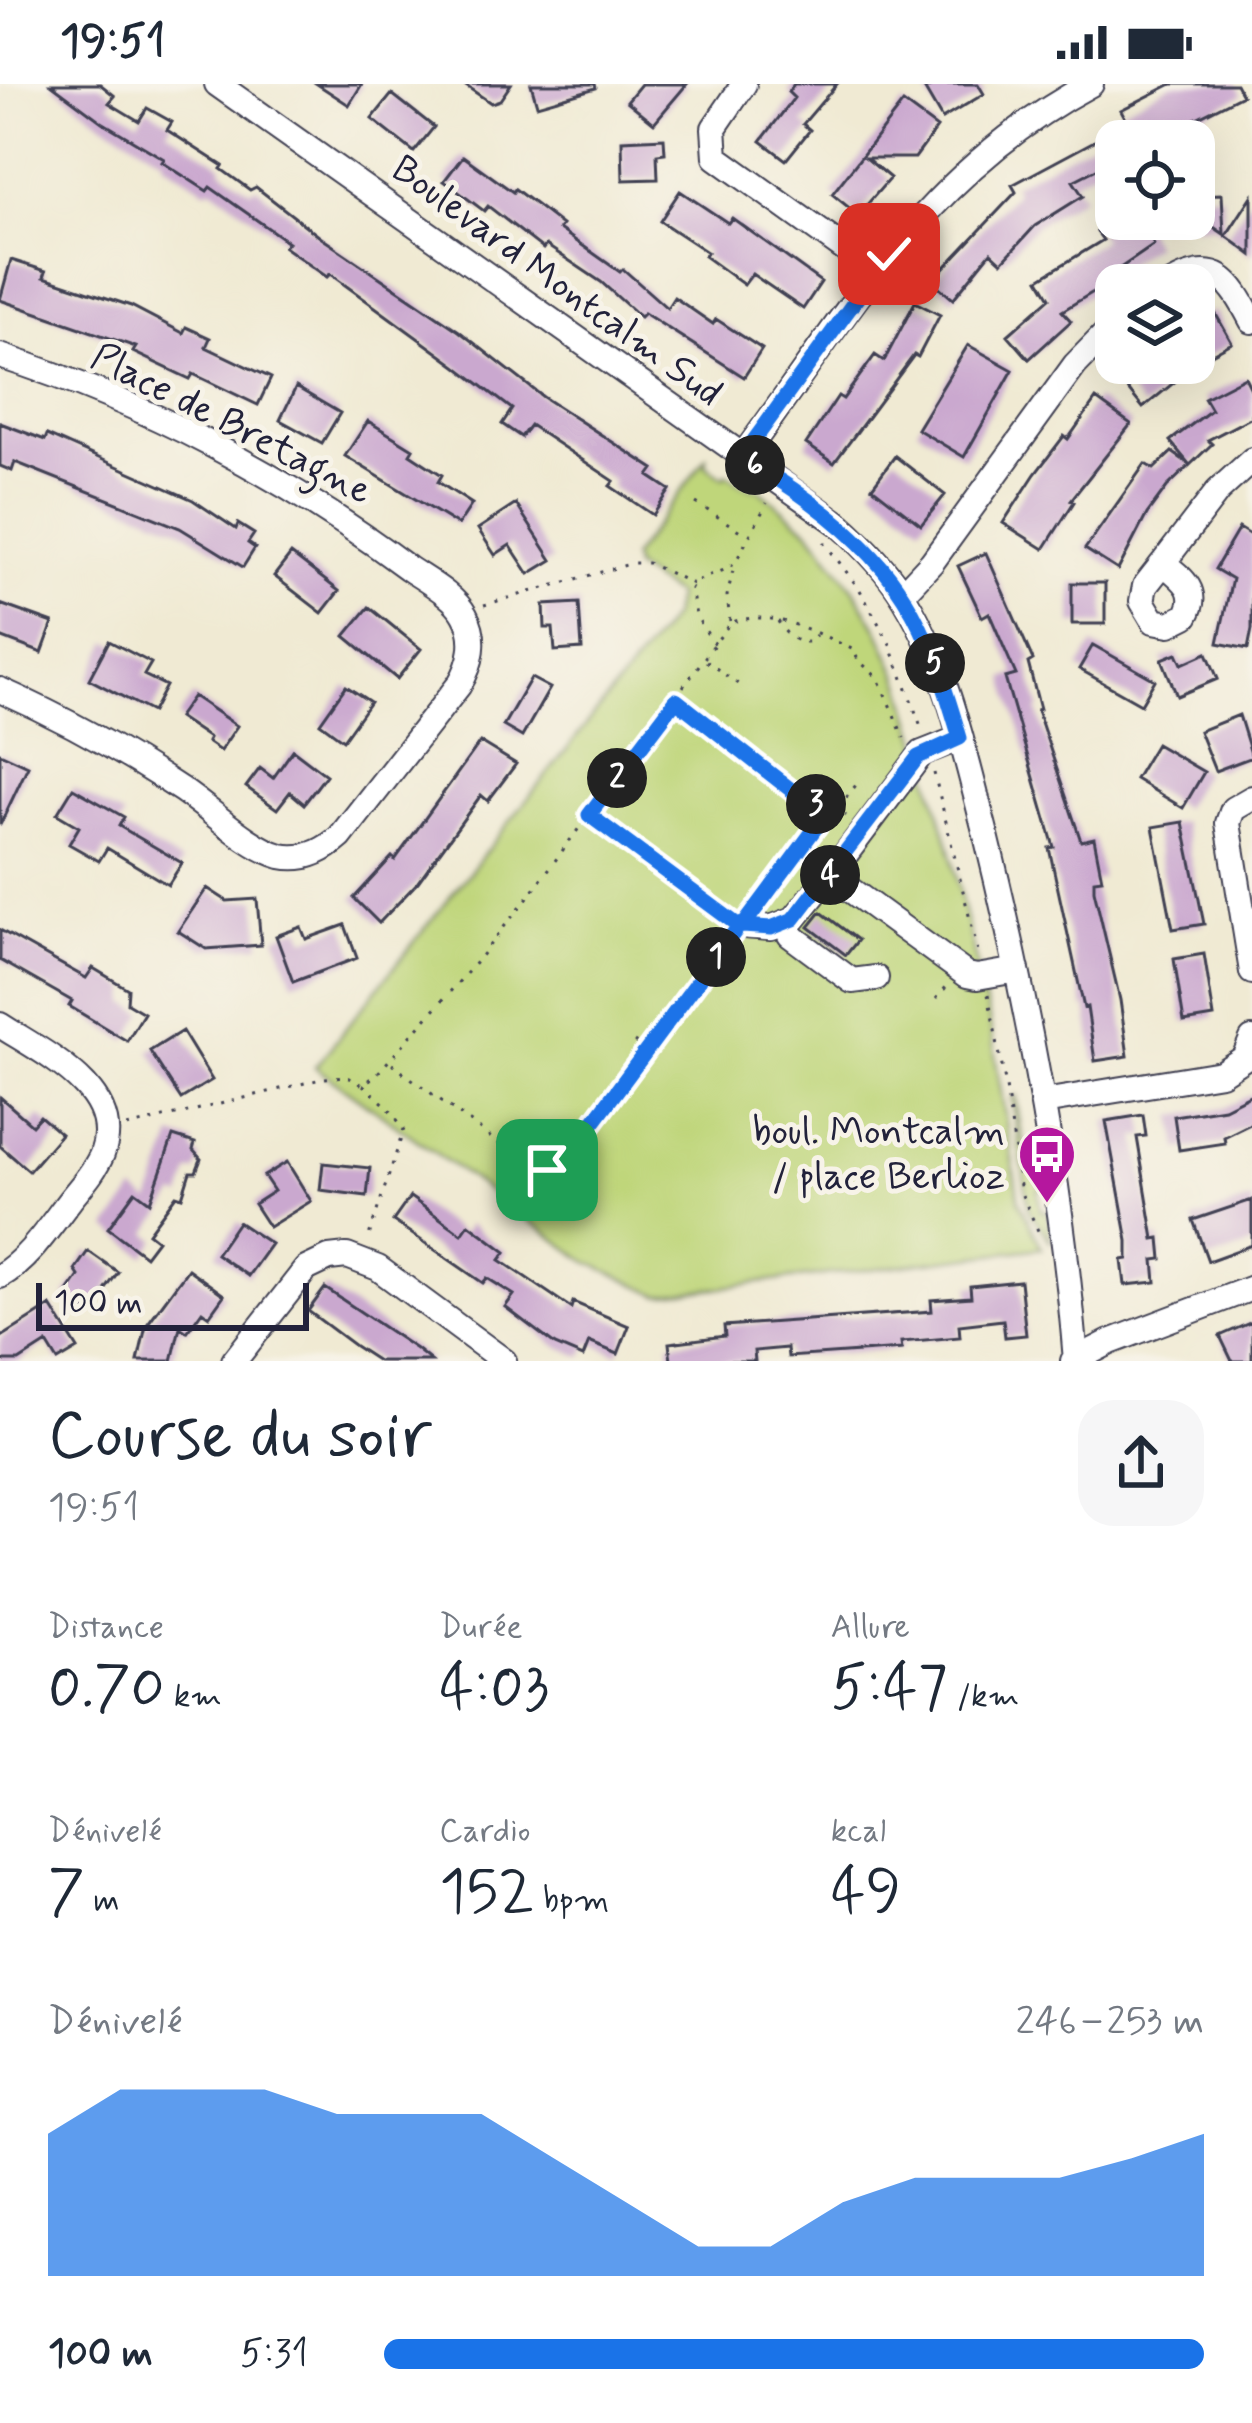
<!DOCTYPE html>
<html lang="fr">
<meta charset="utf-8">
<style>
body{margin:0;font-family:Mynerve,sans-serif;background:#f6f6f7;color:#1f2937;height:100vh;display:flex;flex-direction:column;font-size:45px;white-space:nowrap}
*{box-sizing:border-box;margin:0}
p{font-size:39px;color:#747a83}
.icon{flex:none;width:66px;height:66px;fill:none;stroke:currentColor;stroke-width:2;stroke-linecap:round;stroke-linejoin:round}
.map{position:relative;height:1277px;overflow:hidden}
.side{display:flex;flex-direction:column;background:#fff;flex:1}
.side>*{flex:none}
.tools{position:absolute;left:1095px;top:36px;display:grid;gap:24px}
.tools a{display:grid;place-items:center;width:120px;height:120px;border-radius:24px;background:#fff;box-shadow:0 12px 48px #0002;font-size:60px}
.scale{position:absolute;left:36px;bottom:30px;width:273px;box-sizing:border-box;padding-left:12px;border:6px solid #22223b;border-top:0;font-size:33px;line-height:42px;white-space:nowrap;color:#22223b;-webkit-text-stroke:9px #f7f3e8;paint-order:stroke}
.pin{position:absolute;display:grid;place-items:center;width:102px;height:102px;color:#fff;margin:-51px;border-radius:24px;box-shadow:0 6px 18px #0006}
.km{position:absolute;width:60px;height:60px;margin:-30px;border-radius:50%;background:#222;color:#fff;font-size:33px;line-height:60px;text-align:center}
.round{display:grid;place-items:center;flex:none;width:126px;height:126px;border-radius:36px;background:#f6f6f7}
.summary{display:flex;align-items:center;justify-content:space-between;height:204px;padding:0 48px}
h1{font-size:66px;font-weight:600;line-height:90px}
.stats{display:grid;grid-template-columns:repeat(3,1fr);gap:18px;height:204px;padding:12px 48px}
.stats div{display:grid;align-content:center}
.stats b{font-size:60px;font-weight:600}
.stats small{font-size:33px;font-weight:400}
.stats p{font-size:33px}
.chart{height:336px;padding:24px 48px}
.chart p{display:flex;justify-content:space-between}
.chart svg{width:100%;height:216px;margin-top:12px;fill:#1a73e8;opacity:.7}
ul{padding:0 48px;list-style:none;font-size:39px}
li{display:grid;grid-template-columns:192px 144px 1fr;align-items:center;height:90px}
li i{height:30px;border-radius:15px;background:#1a73e8}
.status{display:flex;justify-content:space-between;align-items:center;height:84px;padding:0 60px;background:#fff;direction:ltr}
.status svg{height:33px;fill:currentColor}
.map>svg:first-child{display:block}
.green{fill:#bfd67a;stroke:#707c5a;stroke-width:3}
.building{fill:#caa8cf}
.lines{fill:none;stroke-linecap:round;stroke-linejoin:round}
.minor-casing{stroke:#414052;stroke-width:28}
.path{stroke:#414052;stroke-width:3;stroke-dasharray:3 9;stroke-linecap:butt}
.minor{stroke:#fff;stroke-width:24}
.route-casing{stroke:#fff;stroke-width:24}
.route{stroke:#1a73e8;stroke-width:15}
.labels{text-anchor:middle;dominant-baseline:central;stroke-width:10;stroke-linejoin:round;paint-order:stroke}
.street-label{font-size:39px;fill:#22223b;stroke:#f7f3e8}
.poi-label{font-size:39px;fill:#22223b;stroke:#f7f3e8;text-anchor:end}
</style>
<div class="status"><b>19:51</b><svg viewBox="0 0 49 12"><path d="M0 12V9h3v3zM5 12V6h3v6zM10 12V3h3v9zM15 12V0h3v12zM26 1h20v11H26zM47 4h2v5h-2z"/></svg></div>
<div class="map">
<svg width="1252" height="1277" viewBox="0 0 1252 1277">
<rect width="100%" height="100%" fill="#f7f3e8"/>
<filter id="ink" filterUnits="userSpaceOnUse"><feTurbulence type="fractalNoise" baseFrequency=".00833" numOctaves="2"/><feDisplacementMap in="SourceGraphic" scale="24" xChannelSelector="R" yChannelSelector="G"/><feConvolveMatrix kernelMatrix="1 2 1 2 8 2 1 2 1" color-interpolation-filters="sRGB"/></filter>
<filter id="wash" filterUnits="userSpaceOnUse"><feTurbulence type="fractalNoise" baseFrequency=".004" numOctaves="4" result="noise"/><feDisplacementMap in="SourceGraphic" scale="48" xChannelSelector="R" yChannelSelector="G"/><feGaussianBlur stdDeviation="2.7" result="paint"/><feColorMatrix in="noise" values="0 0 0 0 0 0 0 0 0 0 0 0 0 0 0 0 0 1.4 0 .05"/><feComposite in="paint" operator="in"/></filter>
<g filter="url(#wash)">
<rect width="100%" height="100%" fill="#f0ead3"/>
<path class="green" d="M 706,374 L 706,381 L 723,394 L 727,390 L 742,401 L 760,406 L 810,447 L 854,505 L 879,547 L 903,602 L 948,758 L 989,934 L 1019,1117 L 1042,1164 L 659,1211 L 586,1177 L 315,983 L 672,533 L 676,512 L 634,484 L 632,473 Z
M 1016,1012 L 1022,1052 L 1044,1104 L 1038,1106 L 1040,1127 L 1047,1127 L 1051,1158 L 1029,1126 L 1012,1014 Z"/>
<g id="blocks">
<path class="building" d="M 51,0 L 100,0 L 115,12 L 109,19 L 139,37 L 147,24 L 172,38 L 167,46 L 223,82 L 221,85 L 250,106 L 256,103 L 320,153 L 459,247 L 543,313 L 654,385 L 649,392 L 670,406 L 653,431 L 610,402 L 614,397 L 530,341 L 521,353 L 502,340 L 512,325 L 456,282 L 330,190 L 327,193 L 284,163 L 288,158 L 210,103 L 207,107 L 162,78 L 164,75 L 102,38 Z
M 317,0 L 362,0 L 349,21 Z
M 463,0 L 511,0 L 500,16 L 491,19 Z
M 531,0 L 595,0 L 596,4 L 537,21 Z
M 641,0 L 687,0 L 654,39 L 627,17 Z
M 794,0 L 837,0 L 803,40 L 810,46 L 786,76 L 761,57 L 794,14 L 788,8 Z
M 935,0 L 978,0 L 984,10 L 942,35 L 925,6 Z
M 1172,0 L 1236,0 L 1242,11 L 1151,57 L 1116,57 L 1116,75 L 1073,97 L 1083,112 L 1035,142 L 1002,178 L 991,168 L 953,215 L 932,197 L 1016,108 L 1012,101 L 1128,39 L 1121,26 Z
M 392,10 L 434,43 L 414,68 L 372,35 Z
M 903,19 L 937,44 L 915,74 L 866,74 L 890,94 L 858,131 L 832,110 Z
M 664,54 L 665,69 L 657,70 L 658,95 L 623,96 L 622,56 Z
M 463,72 L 513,108 L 515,105 L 562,141 L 559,145 L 620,188 L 623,185 L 667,224 L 674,213 L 713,240 L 716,235 L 762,265 L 744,293 L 644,229 L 640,233 L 601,198 L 546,161 L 543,165 L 488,122 L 484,127 L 444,97 Z
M 680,107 L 728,139 L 732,134 L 821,198 L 803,225 L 752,190 L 744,201 L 704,172 L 707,168 L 660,137 Z
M 1222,110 L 1224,150 L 1212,142 L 1194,142 L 1194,111 Z
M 1252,112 L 1252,171 L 1226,152 Z
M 1117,135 L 1140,135 L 1154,161 L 1110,191 L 1113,196 L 1062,227 L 1071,237 L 1029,275 L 1008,251 L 1050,214 L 1039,195 L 1103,156 L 1097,148 Z
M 11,176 L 46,187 L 44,193 L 131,222 L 183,249 L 186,243 L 210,254 L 206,263 L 271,294 L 258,321 L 193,290 L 190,295 L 133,268 L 136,263 L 0,216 Z
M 915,218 L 940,231 L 918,273 L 914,271 L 834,379 L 806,360 L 838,312 L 843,315 L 875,271 L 884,277 Z
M 1214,227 L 1232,259 L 1171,292 L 1176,297 L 1143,324 L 1117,292 L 1133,279 L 1194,279 L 1194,237 Z
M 968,261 L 1013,286 L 964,373 L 917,345 Z
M 1245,293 L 1252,307 L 1252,333 L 1208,356 L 1212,360 L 1167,403 L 1147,430 L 1118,486 L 1085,465 L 1145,380 L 1154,385 L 1172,368 L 1189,380 L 1170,357 L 1211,326 L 1204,314 Z
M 296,303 L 340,329 L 322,359 L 280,336 Z
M 1096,315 L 1131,340 L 1071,416 L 1074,418 L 1044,465 L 1003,439 L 1035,390 L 1064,352 L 1068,355 Z
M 368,337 L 413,365 L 410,370 L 442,391 L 438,398 L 472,420 L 458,441 L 345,372 Z
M 0,339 L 45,356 L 47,351 L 193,416 L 236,445 L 238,440 L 254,450 L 248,459 L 255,464 L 243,483 L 180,444 L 15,378 L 12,387 L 0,382 Z
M 895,372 L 945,411 L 921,441 L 872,403 Z
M 516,420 L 552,476 L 529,490 L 510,461 L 495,471 L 478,445 Z
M 1239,444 L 1252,452 L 1252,545 L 1248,565 L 1218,559 L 1232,495 L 1215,485 Z
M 986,469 L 1033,576 L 1028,579 L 1040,625 L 1037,626 L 1081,757 L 1094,754 L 1102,795 L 1094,796 L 1094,806 L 1120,916 L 1128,972 L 1095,977 L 1087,923 L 1084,924 L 1049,764 L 1054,763 L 1005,594 L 1016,591 L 989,529 L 982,533 L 958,482 Z
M 291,470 L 339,507 L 322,529 L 274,492 Z
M 1072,499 L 1105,499 L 1105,540 L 1072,540 Z
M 579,519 L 582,565 L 555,567 L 553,544 L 545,544 L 544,521 Z
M 0,520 L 53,539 L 42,569 L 0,553 Z
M 369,523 L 421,565 L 397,595 L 345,552 Z
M 109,557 L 151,579 L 144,591 L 166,602 L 152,628 L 89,595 Z
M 1093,561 L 1155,596 L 1141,620 L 1079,585 Z
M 1177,569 L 1182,580 L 1207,569 L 1218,595 L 1177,612 L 1162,575 Z
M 531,594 L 550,604 L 522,653 L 503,642 Z
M 346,602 L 370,618 L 343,656 L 320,639 Z
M 193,612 L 237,642 L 220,667 L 207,658 L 209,654 L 178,633 Z
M 1239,631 L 1252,673 L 1215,687 L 1199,647 Z
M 480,658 L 516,680 L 488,717 L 481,711 L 418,798 L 379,839 L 354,814 L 392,773 L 395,776 Z
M 1156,660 L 1204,688 L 1183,724 L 1135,695 Z
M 293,666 L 326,691 L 304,720 L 290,708 L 277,725 L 246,703 L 260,684 L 273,694 Z
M 0,669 L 28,682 L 0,741 Z
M 73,704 L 124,733 L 119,742 L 182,779 L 168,801 L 107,764 L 99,777 L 69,760 L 79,743 L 57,730 Z
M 1183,738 L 1204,840 L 1173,845 L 1153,743 Z
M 207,804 L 227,817 L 257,815 L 261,861 L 206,865 L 178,847 Z
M 821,828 L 858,856 L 846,871 L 809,843 Z
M 345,841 L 357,874 L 293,898 L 276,852 L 301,843 L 306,855 Z
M 0,846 L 86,894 L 93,884 L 128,905 L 127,919 L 144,929 L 127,957 L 69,922 L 72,917 L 0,876 Z
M 1204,870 L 1214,933 L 1184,938 L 1174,875 Z
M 182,947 L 212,996 L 181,1015 L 150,967 Z
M 1252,1010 L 1252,1039 L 1224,1053 L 1225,1059 L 1179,1066 L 1174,1032 L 1224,1024 Z
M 0,1013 L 32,1041 L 40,1032 L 61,1050 L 29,1087 L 0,1062 Z
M 1143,1031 L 1146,1052 L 1137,1053 L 1154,1155 L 1160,1154 L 1162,1175 L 1154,1176 L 1156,1198 L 1125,1201 L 1122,1176 L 1128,1175 L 1128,1157 L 1106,1037 Z
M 173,1052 L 195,1059 L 193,1066 L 201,1075 L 196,1088 L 190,1088 L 182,1113 L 176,1111 L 148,1149 L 157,1156 L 145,1172 L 108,1144 L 135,1107 L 150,1118 Z
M 287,1078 L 311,1117 L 269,1143 L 254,1120 L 274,1107 L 264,1092 Z
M 323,1079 L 370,1084 L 367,1112 L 320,1106 Z
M 410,1113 L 462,1150 L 469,1140 L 506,1168 L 500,1176 L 571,1224 L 573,1218 L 629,1242 L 618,1270 L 589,1258 L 583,1273 L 555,1261 L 505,1223 L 514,1211 L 487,1194 L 483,1199 L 393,1137 Z
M 1252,1116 L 1252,1161 L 1208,1177 L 1193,1136 Z
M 238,1138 L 271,1160 L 248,1192 L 216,1170 Z
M 88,1167 L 118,1188 L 89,1229 L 65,1212 L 79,1192 L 75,1186 Z
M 188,1185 L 224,1211 L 209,1232 L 202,1227 L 187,1248 L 180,1243 L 172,1277 L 138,1277 L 146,1242 Z
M 1020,1197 L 1026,1251 L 1005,1253 L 1003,1236 L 959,1241 L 960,1253 L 901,1258 L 902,1265 L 788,1273 L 787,1264 L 754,1267 L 755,1277 L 671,1277 L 669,1259 L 725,1252 L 724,1242 L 932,1227 L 931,1216 L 971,1213 L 970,1202 Z
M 325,1204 L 416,1265 L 431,1277 L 378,1277 L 355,1262 L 308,1227 Z
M 51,1222 L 78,1265 L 58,1277 L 47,1259 L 19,1277 L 0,1277 L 0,1254 Z
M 1252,1238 L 1252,1277 L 1232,1277 L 1220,1252 Z"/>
</g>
</g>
<g filter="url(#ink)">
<use href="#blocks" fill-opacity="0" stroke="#414052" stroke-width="3"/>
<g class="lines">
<defs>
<path id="minor" d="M 217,0 L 839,440 C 863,461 888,487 905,515 C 947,584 965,670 985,747 C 1028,922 1062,1098 1076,1277
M 744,0 L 714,44 L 716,73 L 875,187
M 1170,201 C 1216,173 1231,197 1252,237
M 0,272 C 146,319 286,393 408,484 C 427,497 454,511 465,531 C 478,554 472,580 459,601 L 340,753 C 323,768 304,777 281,772 C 249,764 208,723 180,705 C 123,667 63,634 0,606
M 742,373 C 850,228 925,88 1091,0
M 1163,479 C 1182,494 1201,507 1186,532 L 1170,540 L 1154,537 L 1142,517 L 1145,502 Z
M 1163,479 L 1218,407 L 1252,376
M 902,510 L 932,478 L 1075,281 L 1116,239
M 960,654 L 922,669 L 830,791 L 967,891 L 977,893 L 1017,886
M 1252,714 L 1233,725 L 1228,739 L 1252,888
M 784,840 L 790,851 L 852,897 L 876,894
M 744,842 L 771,844 L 794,835 L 830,791
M 0,941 C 41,968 126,1007 102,1070 C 95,1087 81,1102 70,1116 C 49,1143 29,1175 0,1192
M 1043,1018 L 1221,989 L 1244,974 L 1252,955
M 234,1277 L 306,1185 L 329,1174 L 347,1172 L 378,1184 L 504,1277
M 1073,1277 L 1110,1258 L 1252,1204"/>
</defs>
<use href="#minor" class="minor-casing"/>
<path class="path" d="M 696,419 L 745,450
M 824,458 L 860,506 L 890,560 L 922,645
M 484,521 L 633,479 L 648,479 L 693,500
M 730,537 L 727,512 L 734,482
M 778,537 C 785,550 794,559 809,558 L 816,551
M 714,560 L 696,532 L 691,505 C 699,489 721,492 735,479 L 767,419
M 706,577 L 742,603
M 678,617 L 804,715 L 838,725 L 846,732
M 934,689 L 979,872
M 839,723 L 856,701
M 591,733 L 723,830
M 821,771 L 807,759 L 831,723 L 822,715
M 760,822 L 807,759 L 799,753
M 988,910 L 1006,1003 L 1021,1109 L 1040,1151
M 936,915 L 947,902
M 634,958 L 646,966
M 392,980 L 529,1082 L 539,1086 L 556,1083 L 727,858
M 363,1001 L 387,1022 L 404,1045 L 367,1158
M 127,1043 L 325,994 L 346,992 L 363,1001 L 377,990 L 472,883 L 532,808 L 730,539 C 770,523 817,549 854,566 L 858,576 L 878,594 L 904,654"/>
<use href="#minor" class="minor"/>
</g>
</g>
<g class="lines" filter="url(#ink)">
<defs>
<path id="route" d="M 547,1086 L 566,1075 L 739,842 L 589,731 L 676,616 L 804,716 L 831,723 L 743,842 L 771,844 L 794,835 L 918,673 L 960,654 C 946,607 931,556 904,514 C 867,454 802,408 742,373 L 889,170"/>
</defs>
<use href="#route" class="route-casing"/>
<use href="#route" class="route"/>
</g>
<defs>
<symbol id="bus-pin" viewBox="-11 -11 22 30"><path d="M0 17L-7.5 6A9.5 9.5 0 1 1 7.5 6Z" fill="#b5179e" stroke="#f7f3e8"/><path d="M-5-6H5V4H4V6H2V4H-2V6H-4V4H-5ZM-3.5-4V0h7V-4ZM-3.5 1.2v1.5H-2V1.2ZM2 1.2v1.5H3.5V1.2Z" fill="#fff"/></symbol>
</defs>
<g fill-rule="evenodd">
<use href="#bus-pin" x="1014" y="1037" width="66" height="90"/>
</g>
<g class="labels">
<g class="street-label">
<text transform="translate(556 198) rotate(36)">Boulevard Montcalm Sud</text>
<text transform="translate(231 341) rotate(27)">Place de Bretagne</text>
</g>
<g class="poi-label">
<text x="1005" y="1048">boul. Montcalm<tspan x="1005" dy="45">/ place Berlioz</tspan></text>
</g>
</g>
</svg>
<div class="tools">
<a><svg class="icon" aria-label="locate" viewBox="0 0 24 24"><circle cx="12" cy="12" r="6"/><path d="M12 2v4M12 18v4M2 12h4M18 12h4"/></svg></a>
<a><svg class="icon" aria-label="layers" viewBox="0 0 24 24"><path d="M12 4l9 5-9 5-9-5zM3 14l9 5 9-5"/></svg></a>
</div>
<div class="scale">100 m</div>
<div class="pin" style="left:547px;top:1086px;background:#1e9e55"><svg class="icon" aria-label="arrive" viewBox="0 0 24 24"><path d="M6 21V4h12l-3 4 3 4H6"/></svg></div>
<div class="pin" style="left:889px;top:170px;background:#d93025"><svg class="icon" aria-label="check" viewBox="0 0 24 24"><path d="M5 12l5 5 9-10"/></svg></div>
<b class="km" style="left:716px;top:873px">1</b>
<b class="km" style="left:617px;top:694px">2</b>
<b class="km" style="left:816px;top:720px">3</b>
<b class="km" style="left:830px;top:791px">4</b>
<b class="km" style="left:935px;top:579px">5</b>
<b class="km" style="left:755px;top:381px">6</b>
</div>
<section class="side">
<div class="summary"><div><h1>Course du soir</h1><p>19:51</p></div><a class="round"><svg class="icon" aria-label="share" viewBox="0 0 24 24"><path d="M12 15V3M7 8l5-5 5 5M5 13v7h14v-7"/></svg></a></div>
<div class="stats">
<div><p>Distance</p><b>0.70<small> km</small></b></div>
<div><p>Durée</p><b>4:03</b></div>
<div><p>Allure</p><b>5:47<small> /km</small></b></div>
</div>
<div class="stats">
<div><p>Dénivelé</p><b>7<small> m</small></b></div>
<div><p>Cardio</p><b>152<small> bpm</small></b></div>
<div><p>kcal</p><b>49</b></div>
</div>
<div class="chart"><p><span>Dénivelé</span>246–253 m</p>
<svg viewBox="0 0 160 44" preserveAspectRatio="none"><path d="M0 44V15L10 6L20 6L30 6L40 11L50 11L60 11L70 20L80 29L90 38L100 38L110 29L120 24L130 24L140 24L150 20L160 15V44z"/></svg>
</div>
<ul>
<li><b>100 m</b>5:31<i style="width:100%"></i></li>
</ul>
</section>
